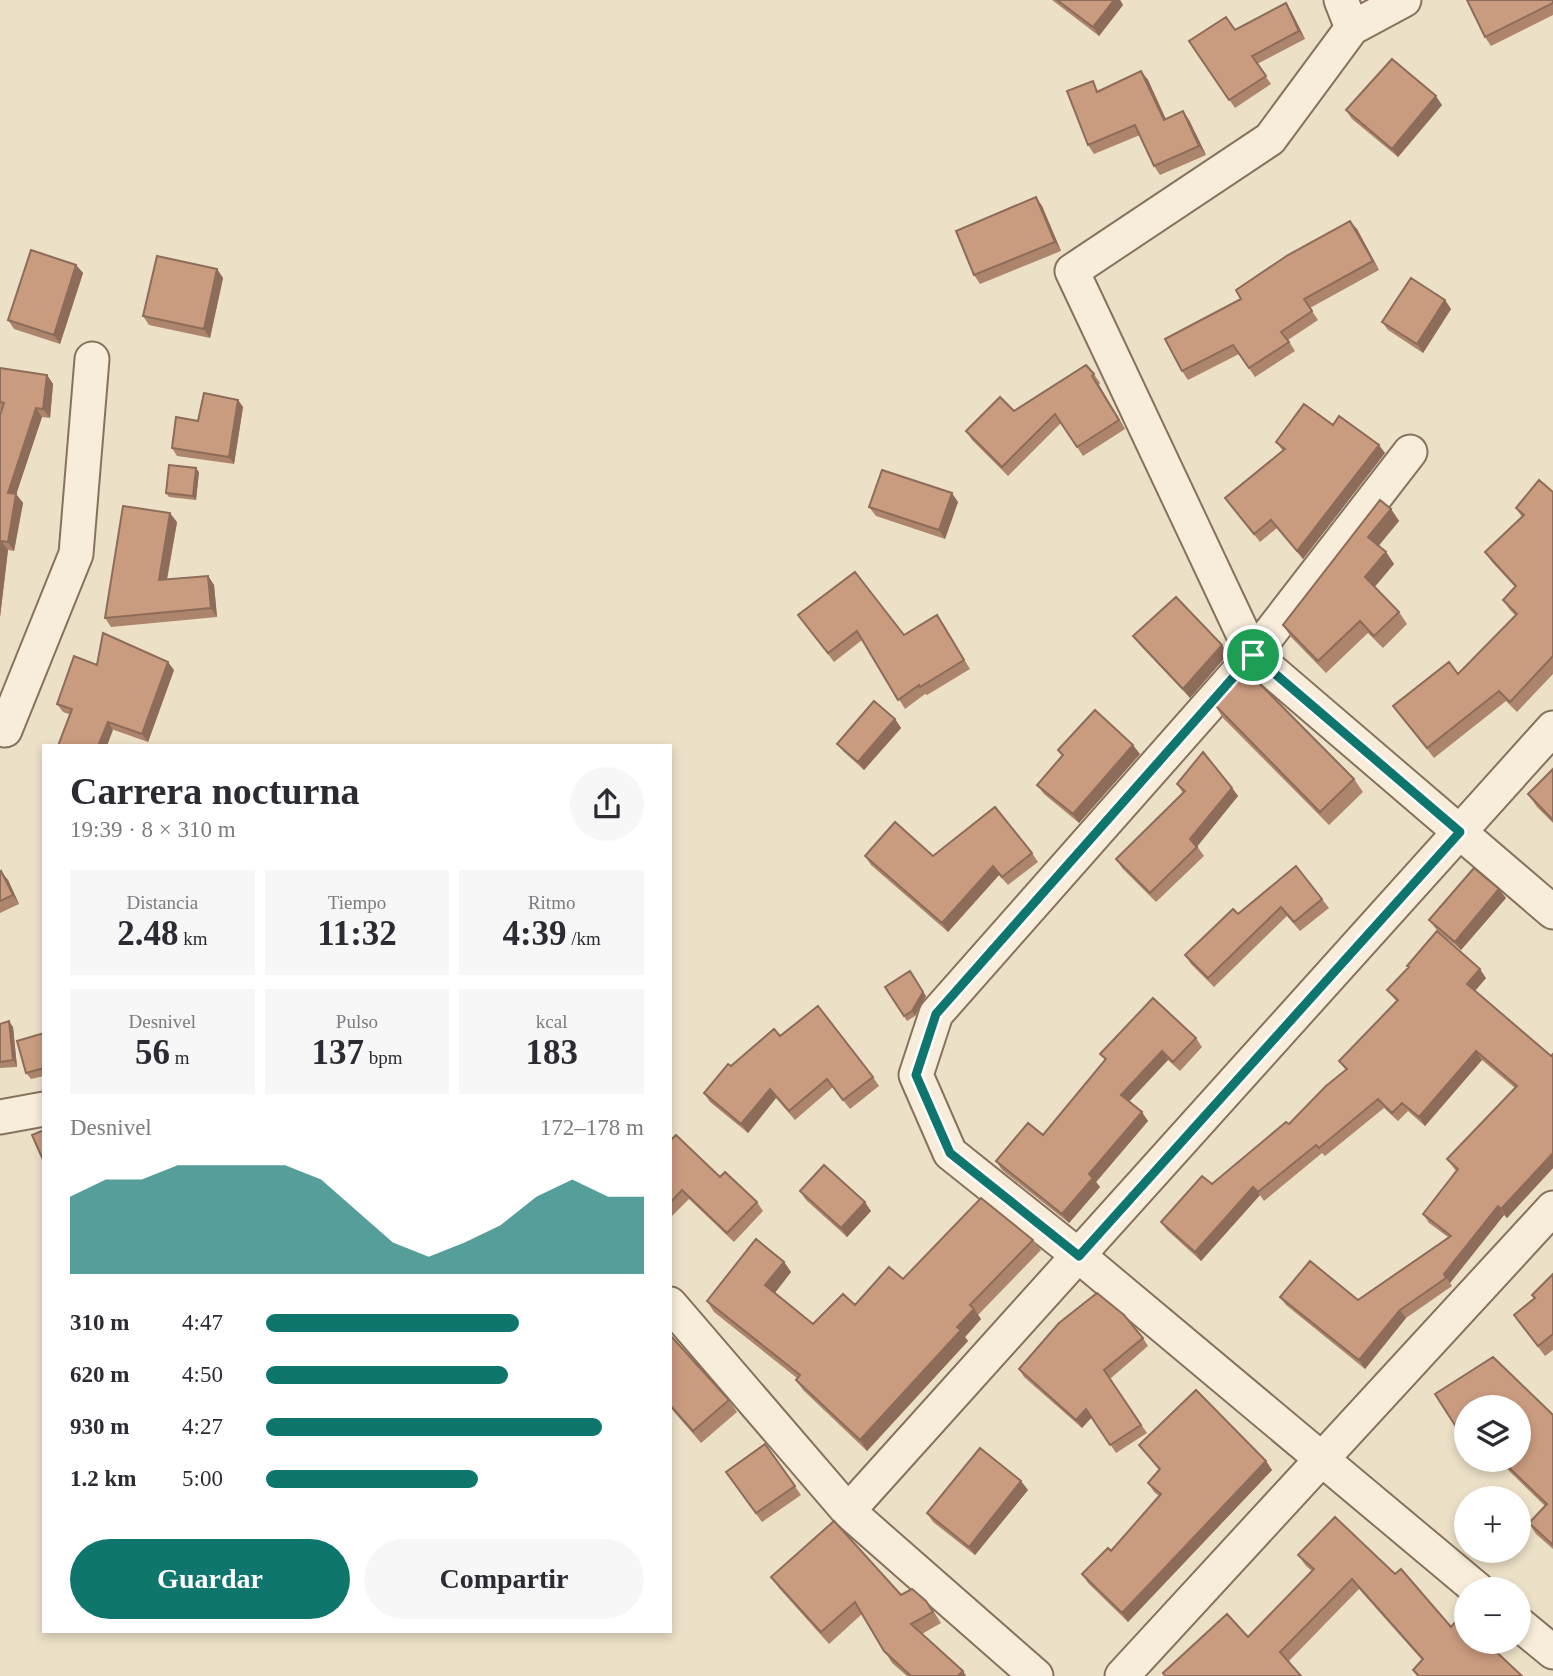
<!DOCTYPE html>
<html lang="es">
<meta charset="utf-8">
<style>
body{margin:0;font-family:Georgia,serif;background:#f7f7f7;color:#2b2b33;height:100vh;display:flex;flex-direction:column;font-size:26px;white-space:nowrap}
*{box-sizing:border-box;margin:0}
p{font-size:23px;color:#7c7c81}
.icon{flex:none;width:38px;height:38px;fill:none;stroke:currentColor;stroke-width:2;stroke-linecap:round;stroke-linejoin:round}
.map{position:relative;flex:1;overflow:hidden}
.sheet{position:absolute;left:42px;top:744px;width:630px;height:889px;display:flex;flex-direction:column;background:#fff;border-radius:0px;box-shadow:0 4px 10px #0003}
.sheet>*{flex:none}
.buttons{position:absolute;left:1454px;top:1395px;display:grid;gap:14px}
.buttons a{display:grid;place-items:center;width:77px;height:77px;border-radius:50%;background:#fff;box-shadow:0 4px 10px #0003;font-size:35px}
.pin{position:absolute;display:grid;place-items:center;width:60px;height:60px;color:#fff;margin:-30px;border:4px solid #fff;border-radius:50%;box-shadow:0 2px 7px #0007}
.round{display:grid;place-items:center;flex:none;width:74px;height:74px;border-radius:37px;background:#f7f7f7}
.summary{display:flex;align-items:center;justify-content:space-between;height:119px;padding:0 28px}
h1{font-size:38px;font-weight:700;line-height:52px}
.metrics{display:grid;grid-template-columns:repeat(3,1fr);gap:10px;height:119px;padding:7px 28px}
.metrics div{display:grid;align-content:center;border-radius:0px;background:#f7f7f7;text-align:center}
.metrics b{font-size:35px;font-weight:700}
.metrics small{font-size:19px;font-weight:400}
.metrics p{font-size:19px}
.chart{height:196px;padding:14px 28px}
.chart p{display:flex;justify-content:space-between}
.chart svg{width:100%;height:126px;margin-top:7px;fill:#0f766e;opacity:.7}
.action{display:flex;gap:14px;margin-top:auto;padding:14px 28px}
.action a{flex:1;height:80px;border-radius:42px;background:#0f766e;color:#fff;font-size:28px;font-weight:700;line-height:80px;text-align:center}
.action a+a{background:#f7f7f7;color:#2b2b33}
ul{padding:0 28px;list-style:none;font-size:23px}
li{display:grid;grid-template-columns:112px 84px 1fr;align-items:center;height:52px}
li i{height:18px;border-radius:9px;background:#0f766e}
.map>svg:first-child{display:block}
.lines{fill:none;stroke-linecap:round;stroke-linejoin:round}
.minor-casing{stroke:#87725d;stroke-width:37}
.minor{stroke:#f7edda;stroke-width:33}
.wall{fill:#ad856d}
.shaded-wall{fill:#8d6c59}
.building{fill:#c99b7f;stroke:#8d6c59;stroke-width:2}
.route-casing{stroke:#fff;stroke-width:14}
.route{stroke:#0f766e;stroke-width:9}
</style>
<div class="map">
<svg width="1553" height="1676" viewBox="0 0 1553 1676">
<rect width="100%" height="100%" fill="#ece0c7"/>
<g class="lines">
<defs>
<path id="minor" d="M 1341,0 L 1352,28
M 1404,0 L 1352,28 L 1270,139 L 1072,271 L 1253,655 L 1553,912
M 1410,452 L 1253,655 L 936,1014 L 916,1075 L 950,1153 L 1079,1256 L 1477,1589
M 0,729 L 5,730 L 76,554 L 92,359
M 0,1117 L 44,1109
M 670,1304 L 848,1511 L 1036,1676
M 848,1511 L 1553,728
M 1519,1624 L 1553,1652
M 1122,1676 L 1553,1208"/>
</defs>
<use href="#minor" class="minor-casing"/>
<use href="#minor" class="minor"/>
</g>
<path class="wall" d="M 1052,0 L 1120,0 L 1123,5 L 1099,36 Z
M 1553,0 L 1553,15 L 1491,46 L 1485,37 Z
M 1291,11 L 1305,39 L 1257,64 L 1271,84 L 1235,108 L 1189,41 L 1235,30 Z
M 1141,71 L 1148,80 L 1166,119 L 1183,111 L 1189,120 L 1206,155 L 1160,175 L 1154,166 L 1140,135 L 1094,154 L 1088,145 L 1100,91 Z
M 1442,105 L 1398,157 L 1352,119 L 1346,110 Z
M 1036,197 L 1042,206 L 1061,251 L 980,284 L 974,275 Z
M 1357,229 L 1379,270 L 1310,308 L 1318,320 L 1288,340 L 1295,351 L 1255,377 L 1239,354 L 1188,380 L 1182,371 Z
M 76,265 L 83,273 L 60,344 L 14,329 L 8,320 Z
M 217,269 L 223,278 L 210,338 L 149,325 L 143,316 Z
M 1445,300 L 1451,309 L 1423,353 L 1388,330 L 1382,322 Z
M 0,368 L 47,375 L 53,384 L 50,418 L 42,417 L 16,494 L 23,503 L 14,551 L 8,550 L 0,617 L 0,415 L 2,411 L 0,410 Z
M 1094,374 L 1100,383 L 1099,385 L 1125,429 L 1083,456 L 1061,423 L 1008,476 L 972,440 L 966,431 L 1014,411 Z
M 238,400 L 243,407 L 234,464 L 177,456 L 172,448 L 198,421 Z
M 1333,425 L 1385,453 L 1303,559 L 1277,528 L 1260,542 L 1225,498 L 1283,451 L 1276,442 Z
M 199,472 L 196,500 L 169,497 L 166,493 Z
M 1553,492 L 1553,674 L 1517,712 L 1506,701 L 1434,758 L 1393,706 L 1458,674 L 1516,616 L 1510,610 L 1503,600 L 1515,587 L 1492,562 L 1485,552 L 1522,517 L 1516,508 Z
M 958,502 L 945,539 L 876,516 L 869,507 Z
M 1391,509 L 1399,521 L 1378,546 L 1386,552 L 1394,564 L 1374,587 L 1399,612 L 1407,624 L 1383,648 L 1368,633 L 1326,673 L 1291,637 L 1283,625 Z
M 177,522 L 167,580 L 208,576 L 214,585 L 217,617 L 111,627 L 105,618 Z
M 798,615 L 904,635 L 937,615 L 970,669 L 927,695 L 925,694 L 905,709 L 862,640 L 834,662 Z
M 1133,636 L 1228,654 L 1190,698 L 1140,645 Z
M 97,665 L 174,670 L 148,742 L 63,712 L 57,704 Z
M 1214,704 L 1354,779 L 1363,792 L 1329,825 L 1223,718 Z
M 895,719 L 901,728 L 864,770 L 844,752 L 837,744 Z
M 1058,750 L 1140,754 L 1079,823 L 1044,794 L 1037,785 L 1062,756 Z
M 1553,769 L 1553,823 L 1537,807 L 1528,794 Z
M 1177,784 L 1232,788 L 1238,796 L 1197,846 L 1204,856 L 1156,902 L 1122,868 L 1116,859 L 1183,793 Z
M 1032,853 L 1038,862 L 1008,885 L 999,875 L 948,932 L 871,865 L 865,856 L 933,856 Z
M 0,872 L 8,880 L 19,904 L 0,913 Z
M 1506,898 L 1461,950 L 1436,929 L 1429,920 Z
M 1322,899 L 1329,908 L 1300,931 L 1287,916 L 1214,987 L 1191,964 L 1185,955 L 1238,914 Z
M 1486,978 L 1475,991 L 1551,1056 L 1553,1054 L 1553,1168 L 1507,1218 L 1504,1215 L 1450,1283 L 1452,1286 L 1406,1318 L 1365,1369 L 1286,1305 L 1280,1297 L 1358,1300 L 1448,1237 L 1429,1223 L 1423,1214 L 1456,1171 L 1447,1159 L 1515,1088 L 1482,1060 L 1425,1126 L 1408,1111 L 1398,1121 L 1384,1108 L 1325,1156 L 1322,1153 L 1264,1201 L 1260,1195 L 1201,1261 L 1167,1230 L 1161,1222 L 1212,1184 L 1289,1124 L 1346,1070 L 1339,1061 L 1397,1002 L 1387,990 Z
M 885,987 L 926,996 L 915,1016 L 907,1021 Z
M 0,1024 L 13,1027 L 17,1067 L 0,1068 Z
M 44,1033 L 44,1076 L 31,1079 L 26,1073 Z
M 780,1036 L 873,1077 L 879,1086 L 850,1109 L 833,1087 L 795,1120 L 776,1098 L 748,1133 L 710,1102 L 704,1093 L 731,1066 Z
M 1196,1038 L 1202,1047 L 1180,1071 L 1168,1060 L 1129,1101 L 1148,1121 L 1096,1182 L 1100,1187 L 1069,1223 L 1002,1170 L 996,1161 L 1043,1135 L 1105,1060 L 1100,1054 Z
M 670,1141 L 757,1202 L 763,1211 L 734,1242 L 689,1199 L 670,1218 Z
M 800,1191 L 871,1211 L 847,1237 L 806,1200 Z
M 1033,1240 L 1041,1250 L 978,1315 L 981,1319 L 965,1337 L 968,1341 L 867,1451 L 803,1390 L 796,1380 L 797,1378 L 714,1312 L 707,1301 L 784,1262 L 791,1272 L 775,1293 L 813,1324 L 855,1305 L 903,1279 Z
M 1553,1274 L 1553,1350 L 1545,1356 L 1514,1315 L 1535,1299 L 1532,1295 Z
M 670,1335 L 729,1400 L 737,1412 L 701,1443 L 670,1407 Z
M 1143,1338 L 1148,1346 L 1110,1379 L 1147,1433 L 1116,1453 L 1092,1417 L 1082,1428 L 1024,1377 L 1019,1369 Z
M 1435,1394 L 1553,1415 L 1553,1549 L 1536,1534 L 1529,1523 L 1545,1506 L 1498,1460 L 1519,1460 L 1466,1407 L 1466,1442 Z
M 765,1444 L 801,1495 L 762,1522 L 726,1472 Z
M 1139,1445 L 1266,1461 L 1272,1470 L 1128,1622 L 1088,1583 L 1082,1574 L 1111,1551 L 1159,1496 L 1154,1492 L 1148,1483 L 1159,1470 Z
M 1028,1490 L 975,1555 L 933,1522 L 927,1513 Z
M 1335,1517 L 1466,1642 L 1509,1642 L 1498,1653 L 1522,1676 L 1417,1676 L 1413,1670 L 1422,1660 L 1359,1589 L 1288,1662 L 1248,1637 L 1312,1571 L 1306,1566 L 1298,1555 Z
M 771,1577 L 901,1595 L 934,1612 L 941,1623 L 922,1634 L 963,1671 L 966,1676 L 907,1676 L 892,1663 L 862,1614 L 829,1644 L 779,1588 Z"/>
<path class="shaded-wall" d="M 1114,0 L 1120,0 L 1123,5 L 1099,36 L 1093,27 Z
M 1286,3 L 1291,11 L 1305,39 L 1299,31 Z
M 1141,71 L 1148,80 L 1170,129 L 1164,120 Z
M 1436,96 L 1442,105 L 1398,157 L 1392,149 Z
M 1183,111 L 1189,120 L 1206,155 L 1199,146 Z
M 1036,197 L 1042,206 L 1061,251 L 1055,242 Z
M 1350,221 L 1357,229 L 1379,270 L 1373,261 Z
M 76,265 L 83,273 L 60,344 L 54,335 Z
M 217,269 L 223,278 L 210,338 L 204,329 Z
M 1445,300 L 1451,309 L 1423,353 L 1417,344 Z
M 47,375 L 53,384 L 50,418 L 43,409 Z
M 1092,376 L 1099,385 L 1125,429 L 1119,420 Z
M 238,400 L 243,407 L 234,464 L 229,457 Z
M 36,408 L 42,417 L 14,501 L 8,493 Z
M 1379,445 L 1385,453 L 1303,559 L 1297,551 Z
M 196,468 L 199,472 L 196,500 L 193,496 Z
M 952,493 L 958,502 L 945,539 L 939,530 Z
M 16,494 L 23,503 L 14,551 L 8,542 Z
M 1391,509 L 1399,521 L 1376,549 L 1368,537 Z
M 170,513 L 177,522 L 165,589 L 159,580 Z
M 1,541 L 8,550 L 0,617 L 0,554 Z
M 1386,552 L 1394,564 L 1373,589 L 1365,577 Z
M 208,576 L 214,585 L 217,617 L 211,608 Z
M 1222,645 L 1228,654 L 1190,698 L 1183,689 Z
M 168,662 L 174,670 L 148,742 L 142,734 Z
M 895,719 L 901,728 L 864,770 L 858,762 Z
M 108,722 L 113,730 L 107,746 L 98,746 Z
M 1133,745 L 1140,754 L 1079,823 L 1073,814 Z
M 1232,788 L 1238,796 L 1196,848 L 1190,839 Z
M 993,866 L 999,875 L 948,932 L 942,923 Z
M 1,871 L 8,880 L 19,904 L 13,895 Z
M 1499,889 L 1506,898 L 1461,950 L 1455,942 Z
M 1480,969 L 1486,978 L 1473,993 L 1467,984 Z
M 913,976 L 926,996 L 915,1016 L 912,1011 Z
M 9,1021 L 13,1027 L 17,1067 L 13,1060 Z
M 1162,1051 L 1168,1060 L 1127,1104 L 1121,1095 Z
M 1476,1051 L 1482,1060 L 1425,1126 L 1419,1117 Z
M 770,1089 L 776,1098 L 748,1133 L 741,1124 Z
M 1142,1112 L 1148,1121 L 1096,1182 L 1100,1187 L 1069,1223 L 1062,1214 L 1089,1174 Z
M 1553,1153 L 1553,1168 L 1507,1218 L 1501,1209 Z
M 1253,1187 L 1260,1195 L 1201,1261 L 1195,1252 Z
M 865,1202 L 871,1211 L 847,1237 L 841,1228 Z
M 1498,1206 L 1504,1215 L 1450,1283 L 1444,1274 Z
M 784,1262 L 791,1272 L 773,1295 L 765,1285 Z
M 974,1309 L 981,1319 L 965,1337 L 968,1341 L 867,1451 L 860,1440 L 957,1327 Z
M 1400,1310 L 1406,1318 L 1365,1369 L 1359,1360 Z
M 1086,1409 L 1092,1417 L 1082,1428 L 1076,1420 Z
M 1266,1461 L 1272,1470 L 1128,1622 L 1122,1613 Z
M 1021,1481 L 1028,1490 L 975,1555 L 969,1547 Z
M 1492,1642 L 1509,1642 L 1496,1655 L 1489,1645 Z
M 963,1671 L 966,1676 L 958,1676 Z"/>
<path class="building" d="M 1057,0 L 1114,0 L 1093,27 Z
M 1467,0 L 1553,0 L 1553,3 L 1485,37 Z
M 1286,3 L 1299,31 L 1252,56 L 1266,76 L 1229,100 L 1189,41 L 1226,17 L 1235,30 Z
M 1392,59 L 1436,96 L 1392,149 L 1346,110 Z
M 1141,71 L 1164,120 L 1183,111 L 1199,146 L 1154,166 L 1135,125 L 1088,145 L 1067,91 L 1093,81 L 1097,92 Z
M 1036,197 L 1055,242 L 974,275 L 956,231 Z
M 1350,221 L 1373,261 L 1304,299 L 1312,311 L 1281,332 L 1289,342 L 1249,368 L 1233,345 L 1182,371 L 1165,339 L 1241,299 L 1236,290 L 1288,255 Z
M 31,250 L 76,265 L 54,335 L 8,320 Z
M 157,256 L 217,269 L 204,329 L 143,316 Z
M 1411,278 L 1445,300 L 1417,344 L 1382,322 Z
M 1086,365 L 1094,374 L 1092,376 L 1119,420 L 1077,447 L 1055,414 L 1002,467 L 966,431 L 1000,397 L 1014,411 Z
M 0,368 L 47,375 L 43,409 L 36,408 L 8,493 L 16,494 L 8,542 L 1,541 L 0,554 L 0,415 L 4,403 L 0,402 Z
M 204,393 L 238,400 L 229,457 L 172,448 L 176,417 L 198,421 Z
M 1304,404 L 1333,425 L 1339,416 L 1379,445 L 1297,551 L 1271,520 L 1254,534 L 1225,498 L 1285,449 L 1276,442 Z
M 169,465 L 196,468 L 193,496 L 166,493 Z
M 882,470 L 952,493 L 939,530 L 869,507 Z
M 1539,480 L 1553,492 L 1553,656 L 1510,702 L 1499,691 L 1427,748 L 1393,706 L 1449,662 L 1458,674 L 1517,614 L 1503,600 L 1516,586 L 1485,552 L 1524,515 L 1516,508 Z
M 1380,500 L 1391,509 L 1368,537 L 1386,552 L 1365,577 L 1399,612 L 1374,636 L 1360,621 L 1318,661 L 1283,625 Z
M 123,506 L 170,513 L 159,580 L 208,576 L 211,608 L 105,618 Z
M 855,572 L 904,635 L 937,615 L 964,660 L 920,687 L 919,685 L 898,700 L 857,631 L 828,653 L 798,615 Z
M 1176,597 L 1222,645 L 1183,689 L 1133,636 Z
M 103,633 L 168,662 L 142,734 L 108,722 L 98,746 L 58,746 L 72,709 L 57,704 L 74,656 L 97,665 Z
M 1245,669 L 1354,779 L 1320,812 L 1214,704 Z
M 874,701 L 895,719 L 858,762 L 837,744 Z
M 1095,710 L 1133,745 L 1073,814 L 1037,785 L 1063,755 L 1058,750 Z
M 1203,752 L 1232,788 L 1190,839 L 1197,847 L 1150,893 L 1116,859 L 1185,791 L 1177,784 Z
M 1553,769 L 1553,820 L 1528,794 Z
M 995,807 L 1032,853 L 1002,877 L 993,866 L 942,923 L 865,856 L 895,822 L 933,856 Z
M 1296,866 L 1322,899 L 1294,922 L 1281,907 L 1208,978 L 1185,955 L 1233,909 L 1238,914 Z
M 1474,868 L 1499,889 L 1455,942 L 1429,920 Z
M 1,871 L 13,895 L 0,901 L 0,872 Z
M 1437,931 L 1480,969 L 1467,984 L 1551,1056 L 1553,1054 L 1553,1153 L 1501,1209 L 1498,1206 L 1444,1274 L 1446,1278 L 1400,1310 L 1359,1360 L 1280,1297 L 1310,1261 L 1358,1300 L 1451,1236 L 1423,1214 L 1458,1169 L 1447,1159 L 1517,1086 L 1476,1051 L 1419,1117 L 1402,1103 L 1392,1113 L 1378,1099 L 1319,1148 L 1316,1145 L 1258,1192 L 1253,1187 L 1195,1252 L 1161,1222 L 1202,1176 L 1212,1184 L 1286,1122 L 1289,1124 L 1326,1086 L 1347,1069 L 1339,1061 L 1398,1000 L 1387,990 L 1409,967 L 1407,966 Z
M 910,971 L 923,992 L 912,1011 L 904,1016 L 885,987 Z
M 1153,998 L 1196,1038 L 1173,1062 L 1162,1051 L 1121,1095 L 1142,1112 L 1089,1174 L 1093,1178 L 1062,1214 L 996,1161 L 1028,1123 L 1043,1135 L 1106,1059 L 1100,1054 Z
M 818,1006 L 873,1077 L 843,1100 L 827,1079 L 789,1111 L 770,1089 L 741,1124 L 704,1093 L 728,1064 L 731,1066 L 774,1029 L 780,1036 Z
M 9,1021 L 13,1060 L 0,1062 L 0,1024 Z
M 44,1033 L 44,1068 L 26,1073 L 17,1041 Z
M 44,1130 L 44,1162 L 32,1135 Z
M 676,1135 L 720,1177 L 725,1172 L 757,1202 L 727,1233 L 682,1190 L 670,1203 L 670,1141 Z
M 824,1165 L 865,1202 L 841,1228 L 800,1191 Z
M 981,1198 L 1033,1240 L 970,1305 L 974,1309 L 957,1327 L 961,1330 L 860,1440 L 796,1380 L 800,1375 L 707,1301 L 756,1239 L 784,1262 L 765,1285 L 813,1324 L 843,1294 L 855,1305 L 889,1267 L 903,1279 Z
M 1553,1274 L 1553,1334 L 1538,1346 L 1514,1315 L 1535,1298 L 1532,1295 Z
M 1097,1293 L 1124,1315 L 1143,1338 L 1104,1370 L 1141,1425 L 1110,1445 L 1086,1409 L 1076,1420 L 1019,1369 L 1059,1323 Z
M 670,1335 L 729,1400 L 693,1431 L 670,1405 Z
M 1493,1357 L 1553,1415 L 1553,1545 L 1529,1523 L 1547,1504 L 1501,1460 L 1519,1460 L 1519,1407 L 1466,1407 L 1466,1428 L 1460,1433 L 1435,1394 Z
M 1196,1390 L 1266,1461 L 1122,1613 L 1082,1574 L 1108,1548 L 1111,1551 L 1161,1494 L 1148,1483 L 1160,1469 L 1139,1445 Z
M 765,1444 L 795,1486 L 756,1513 L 726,1472 Z
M 980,1448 L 1021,1481 L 969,1547 L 927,1513 Z
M 1335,1517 L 1395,1574 L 1401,1569 L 1451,1627 L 1466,1610 L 1466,1642 L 1492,1642 L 1489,1645 L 1522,1676 L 1419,1676 L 1413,1670 L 1423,1659 L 1352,1579 L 1280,1652 L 1301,1676 L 1165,1676 L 1163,1673 L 1227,1614 L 1248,1637 L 1314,1569 L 1298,1555 Z
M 834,1521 L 901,1595 L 912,1589 L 926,1601 L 933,1612 L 911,1624 L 963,1671 L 958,1676 L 911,1676 L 884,1651 L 855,1602 L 821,1632 L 771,1577 Z"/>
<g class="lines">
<defs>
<path id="route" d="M 1253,655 L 1460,832 L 1079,1256 L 950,1153 L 916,1075 L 936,1014 Z"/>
</defs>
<use href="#route" class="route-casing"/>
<use href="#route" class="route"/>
</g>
</svg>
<div class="buttons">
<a><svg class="icon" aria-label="layers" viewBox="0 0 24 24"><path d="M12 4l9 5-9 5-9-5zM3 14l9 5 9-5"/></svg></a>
<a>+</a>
<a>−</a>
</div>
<div class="pin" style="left:1253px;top:655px;background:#1e9e55"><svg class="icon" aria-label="arrive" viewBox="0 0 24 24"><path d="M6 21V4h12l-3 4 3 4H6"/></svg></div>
<section class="sheet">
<div class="summary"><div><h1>Carrera nocturna</h1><p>19:39 · 8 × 310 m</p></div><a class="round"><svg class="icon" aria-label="share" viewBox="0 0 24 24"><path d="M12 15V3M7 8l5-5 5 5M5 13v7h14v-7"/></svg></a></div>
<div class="metrics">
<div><p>Distancia</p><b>2.48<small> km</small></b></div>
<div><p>Tiempo</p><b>11:32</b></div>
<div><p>Ritmo</p><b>4:39<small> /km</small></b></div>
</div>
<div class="metrics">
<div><p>Desnivel</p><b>56<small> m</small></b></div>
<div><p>Pulso</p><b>137<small> bpm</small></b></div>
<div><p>kcal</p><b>183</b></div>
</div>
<div class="chart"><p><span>Desnivel</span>172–178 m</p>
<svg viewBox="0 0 160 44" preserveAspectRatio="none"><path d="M0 44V17L10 11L20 11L30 6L40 6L50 6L60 6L70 11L80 22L90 33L100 38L110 33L120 27L130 17L140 11L150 17L160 17V44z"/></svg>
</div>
<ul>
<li><b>310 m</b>4:47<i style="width:67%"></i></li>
<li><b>620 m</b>4:50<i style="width:64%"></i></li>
<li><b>930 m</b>4:27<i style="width:89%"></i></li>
<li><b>1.2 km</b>5:00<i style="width:56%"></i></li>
</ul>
<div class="action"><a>Guardar</a><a>Compartir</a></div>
</section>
</div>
